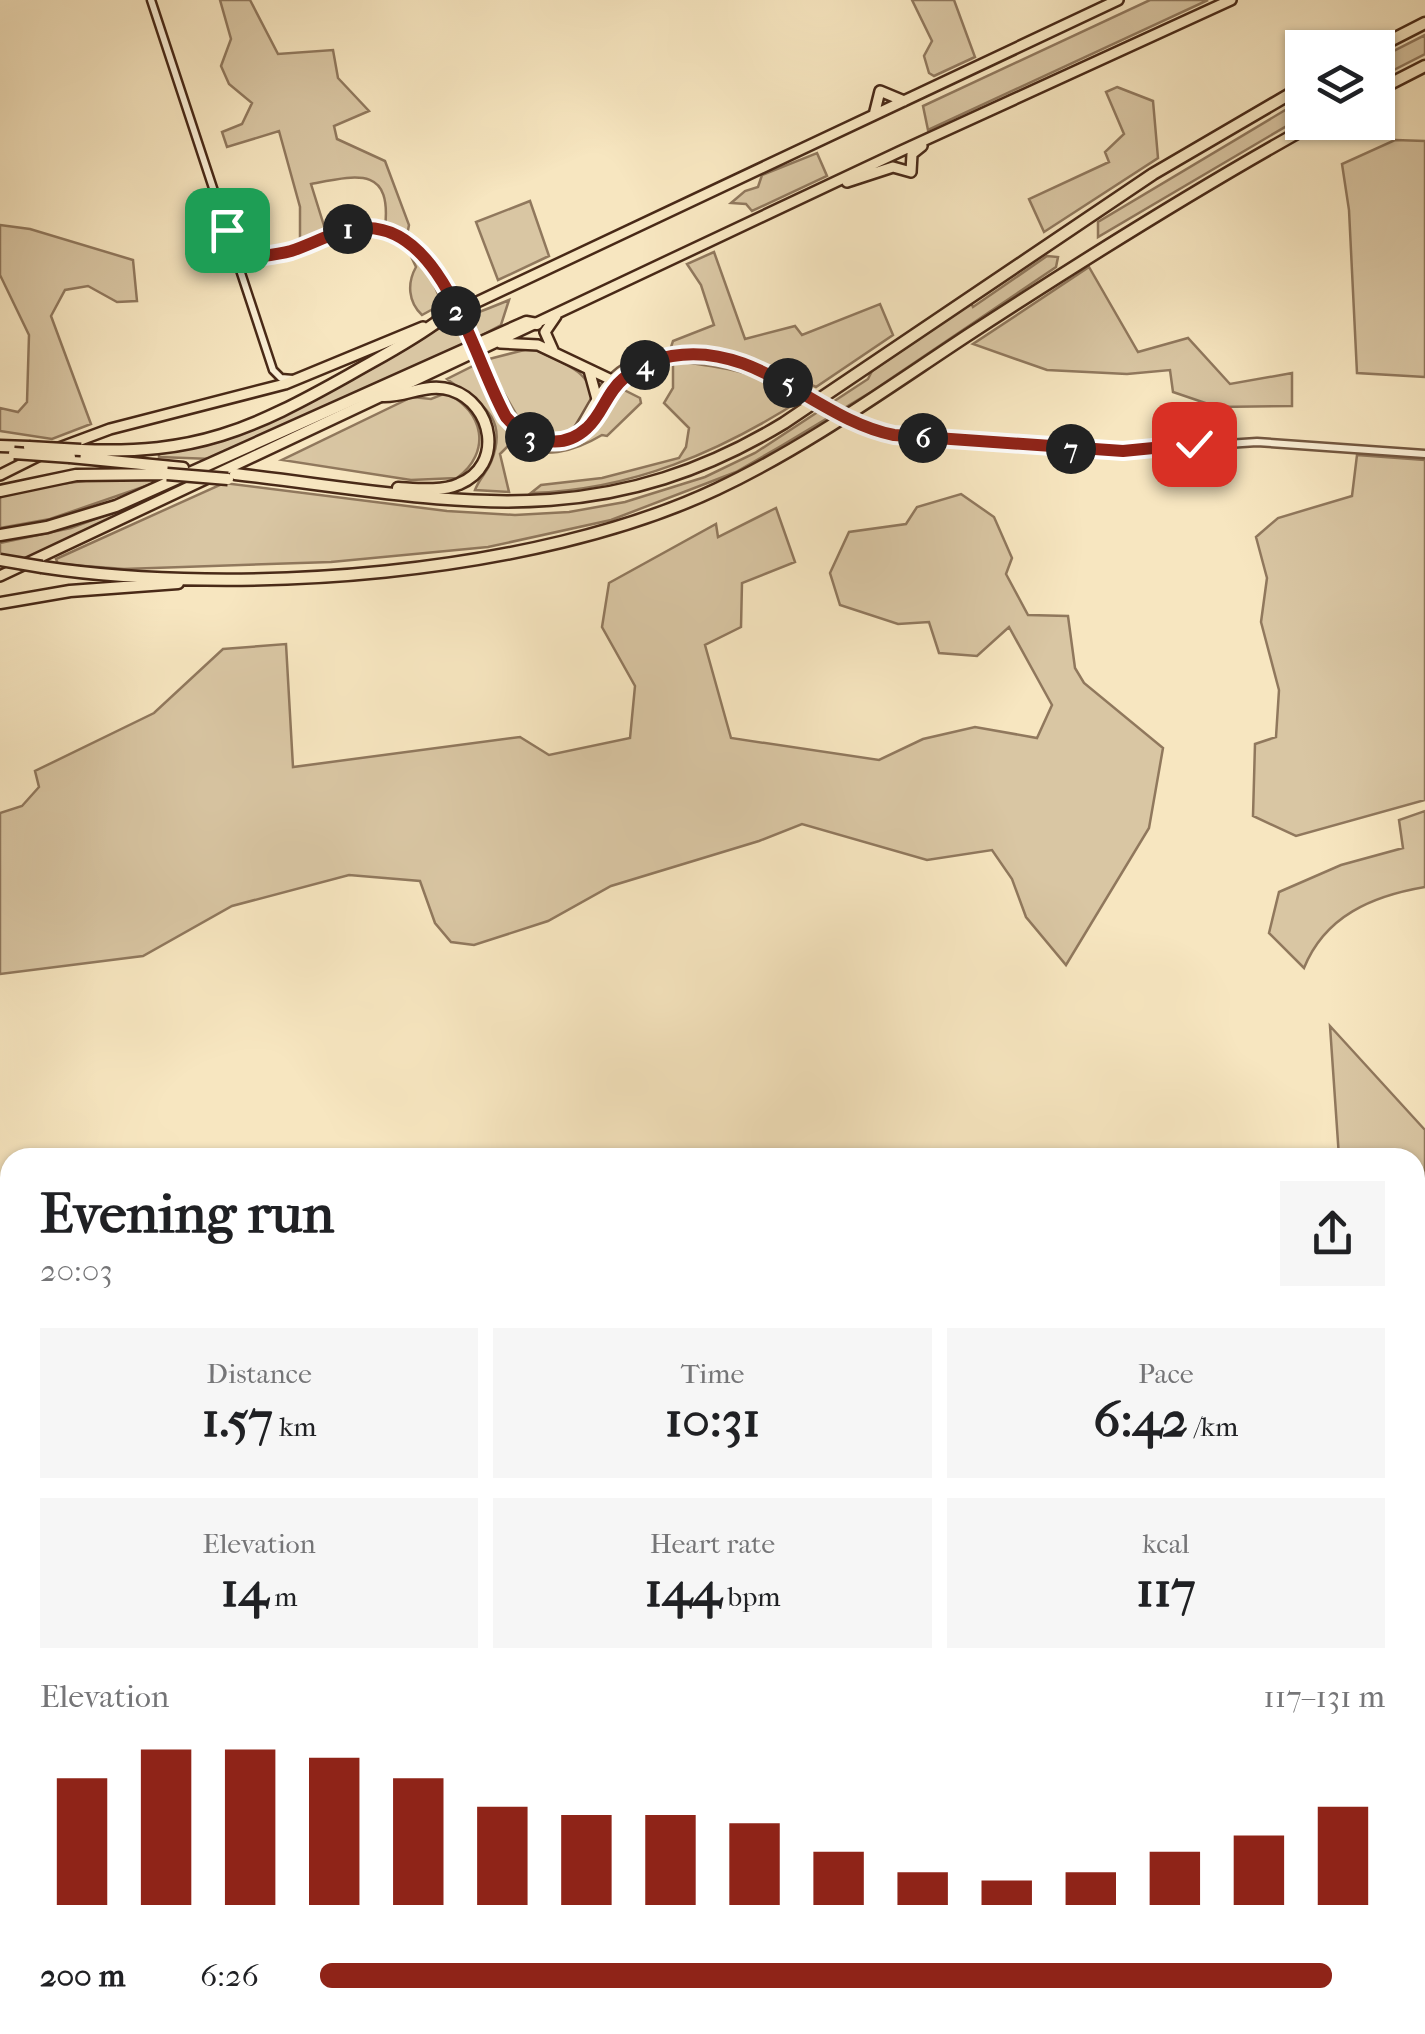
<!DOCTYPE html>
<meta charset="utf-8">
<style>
body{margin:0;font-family:"IM FELL French Canon",serif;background:#f6f6f6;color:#202124;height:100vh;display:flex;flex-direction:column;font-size:38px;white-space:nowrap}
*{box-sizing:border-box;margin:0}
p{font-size:32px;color:#757577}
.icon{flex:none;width:55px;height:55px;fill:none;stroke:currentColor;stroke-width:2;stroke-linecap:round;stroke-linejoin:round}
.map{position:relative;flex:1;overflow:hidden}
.details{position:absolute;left:0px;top:1148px;width:1425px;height:888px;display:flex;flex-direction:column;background:#fff;border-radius:30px 30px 0 0;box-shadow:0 2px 8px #0004}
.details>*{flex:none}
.fabs{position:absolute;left:1285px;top:30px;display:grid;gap:20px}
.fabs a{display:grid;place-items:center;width:110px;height:110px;border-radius:0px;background:#fff;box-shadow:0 2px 8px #0004;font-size:50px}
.pin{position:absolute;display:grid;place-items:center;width:85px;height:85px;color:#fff;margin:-42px;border-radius:20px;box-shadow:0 5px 15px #0006}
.km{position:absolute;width:50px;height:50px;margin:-25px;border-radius:50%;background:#222;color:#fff;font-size:28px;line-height:50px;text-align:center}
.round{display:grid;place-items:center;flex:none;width:105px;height:105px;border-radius:0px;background:#f6f6f6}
.head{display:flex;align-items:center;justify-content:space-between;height:170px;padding:0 40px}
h1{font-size:55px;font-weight:800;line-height:75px}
.metrics{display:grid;grid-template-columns:repeat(3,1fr);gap:15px;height:170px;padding:10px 40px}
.metrics div{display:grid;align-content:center;border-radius:0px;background:#f6f6f6;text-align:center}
.metrics b{font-size:50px;font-weight:800}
.metrics small{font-size:28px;font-weight:400}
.metrics p{font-size:28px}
.chart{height:280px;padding:20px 40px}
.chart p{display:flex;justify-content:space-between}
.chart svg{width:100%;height:180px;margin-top:10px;stroke:#8f2418;stroke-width:6}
ul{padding:0 40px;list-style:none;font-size:32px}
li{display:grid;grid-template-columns:160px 120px 1fr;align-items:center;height:75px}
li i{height:25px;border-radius:12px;background:#8f2418}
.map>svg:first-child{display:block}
.green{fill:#d9c6a3;stroke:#90785d;stroke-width:2.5}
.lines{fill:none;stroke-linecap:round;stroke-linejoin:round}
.stream{stroke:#8e745a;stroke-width:2.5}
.tertiary-casing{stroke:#745841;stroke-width:11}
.secondary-casing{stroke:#482917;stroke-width:11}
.trunk-casing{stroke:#482917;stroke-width:14}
.motorway-casing{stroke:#482917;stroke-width:15}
.tertiary{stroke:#faefd6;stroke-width:6}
.secondary{stroke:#faefd6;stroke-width:6}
.trunk{stroke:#f7e6c0;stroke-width:9}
.motorway{stroke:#f7e6c0;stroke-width:10}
.tertiary-bridge-casing{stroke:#745841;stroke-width:11;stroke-linecap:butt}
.motorway-bridge-casing{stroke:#482917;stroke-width:15;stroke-linecap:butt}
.tertiary-bridge{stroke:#faefd6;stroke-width:6}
.motorway-bridge{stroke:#f7e6c0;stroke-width:10}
.route-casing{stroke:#fff;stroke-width:20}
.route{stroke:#8f2418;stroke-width:12}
</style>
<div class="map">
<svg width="1425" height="2034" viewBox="0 0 1425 2034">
<rect width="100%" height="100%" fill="#f7e6c0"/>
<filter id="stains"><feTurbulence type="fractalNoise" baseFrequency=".002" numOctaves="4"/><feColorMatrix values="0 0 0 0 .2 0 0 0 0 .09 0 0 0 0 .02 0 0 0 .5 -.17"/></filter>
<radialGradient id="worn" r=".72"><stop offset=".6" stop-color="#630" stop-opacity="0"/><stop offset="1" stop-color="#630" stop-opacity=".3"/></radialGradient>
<path class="green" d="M 220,0 L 250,0 L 278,54 L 333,50 L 338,78 L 369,111 L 334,126 L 337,139 L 385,161 L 409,225 L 407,235 L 385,228 C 392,166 358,175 311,184 L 325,229 L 300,239 L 300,207 L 279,131 L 227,147 L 222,132 L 242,124 L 252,103 L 229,84 L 221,66 L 231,39 Z
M 912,0 L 954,0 L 975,57 L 934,76 L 929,73 L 924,56 L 932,41 Z
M 1150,0 L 1208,0 L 928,130 L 923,106 Z
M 1425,35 L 1425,54 L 1378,78 L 1378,59 Z
M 1117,87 L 1153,101 L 1158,158 L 1044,232 L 1029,199 L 1109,162 L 1105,152 L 1124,134 L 1106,92 Z
M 1302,100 L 1302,117 L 1098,237 L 1098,222 Z
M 1395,140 L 1425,141 L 1425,377 L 1357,373 L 1349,210 L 1342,164 Z
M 817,153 L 827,176 L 752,211 L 746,204 L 731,203 L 745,191 L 758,187 L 762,175 Z
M 530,201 L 549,256 L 498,280 L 476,222 Z
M 0,225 L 30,229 L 133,260 L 137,301 L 117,302 L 88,286 L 65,290 L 51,316 L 91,424 L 52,439 L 0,431 L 0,408 L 18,412 L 27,402 L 29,335 L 0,275 Z
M 397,242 L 427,267 L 442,304 L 422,315 C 408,302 407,283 416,267 L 409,252 Z
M 714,252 L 745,339 L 795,326 L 802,335 L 880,304 L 893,335 L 816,387 C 768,364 724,350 671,347 L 673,341 L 714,325 L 701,285 L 687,264 Z
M 1047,256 L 1058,257 L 1056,267 L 871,392 L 781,446 L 736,472 L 611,520 L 488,547 L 331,562 L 124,569 L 58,564 L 56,559 L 224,483 L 447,511 L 515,515 L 569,512 L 625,502 L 705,477 L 755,453 L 868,379 L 872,371 L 971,303 L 973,307 Z
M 1089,267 L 1138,352 L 1188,338 L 1230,384 L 1292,373 L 1292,406 L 1217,407 L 1173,392 L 1170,370 L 1127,374 L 1047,370 L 973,344 Z
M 509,300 L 501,325 L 464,345 L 212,459 L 159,457 L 159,454 C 262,440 335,386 424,336 C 450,322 481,312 509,300 Z
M 532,348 C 557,361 592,369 593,401 C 573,436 562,443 523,426 L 485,360 Z
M 673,361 C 725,367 757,372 804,398 C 720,452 632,490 531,493 L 541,485 L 602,478 L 679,458 L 686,447 L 689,428 L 664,403 L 673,388 Z
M 475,365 C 492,402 530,476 582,437 C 599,424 604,400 620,388 L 640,398 L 641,403 L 607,436 L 602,435 C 572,453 545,459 509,445 L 500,454 L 509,492 L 475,490 C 479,479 487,472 491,462 C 511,414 475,401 447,379 Z
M 446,393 C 484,411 492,452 457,478 L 411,480 L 282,460 L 412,397 L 431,399 Z
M 1357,455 L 1425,460 L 1425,800 L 1296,836 L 1253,816 L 1255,744 L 1276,737 L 1279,690 L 1261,622 L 1267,578 L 1256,537 L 1278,518 L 1352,496 Z
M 115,477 L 169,478 L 50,519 L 0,528 L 0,496 L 29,488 Z
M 179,488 L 27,560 L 0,554 L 0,543 L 71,528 Z
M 961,494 L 994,517 L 1012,558 L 1006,574 L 1028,615 L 1068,616 L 1075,668 L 1084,683 L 1163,748 L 1149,828 L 1066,965 L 1026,917 L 1012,879 L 992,850 L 927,860 L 802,824 L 759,841 L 611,886 L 548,921 L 474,945 L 451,942 L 435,923 L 420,881 L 349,875 L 232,906 L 143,956 L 0,974 L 0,813 L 22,806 L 39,787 L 35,771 L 154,713 L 223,649 L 286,644 L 293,767 L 520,737 L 549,755 L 630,738 L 635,686 L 602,627 L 609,583 L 716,524 L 718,537 L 776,508 L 795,562 L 742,583 L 741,627 L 705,645 L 731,738 L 879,760 L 923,739 L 975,727 L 1037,738 L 1052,705 L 1009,627 L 977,656 L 939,653 L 929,622 L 898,624 L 840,605 L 830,573 L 849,532 L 906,524 L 917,507 Z
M 1425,811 L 1425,887 C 1372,896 1325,916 1304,968 L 1269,933 L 1279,892 L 1341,865 L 1403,848 L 1399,820 Z
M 1330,1026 L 1425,1130 L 1425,1890 L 1415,1890 L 1415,1158 L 1339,1157 Z
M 4,1383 L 10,1384 L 10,2025 L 533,2025 L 536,2034 L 0,2034 L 0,1384 Z
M 622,2025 L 782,2025 L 785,2034 L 624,2034 Z
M 881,2025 L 1200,2025 L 1198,2034 L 882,2034 Z"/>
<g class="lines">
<path class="stream" d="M 0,1366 L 10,1366
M 1415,1766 L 1425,1761
M 0,1952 L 10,1970
M 81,2034 L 82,2025"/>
<defs>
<path id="tertiary" d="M 237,261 C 255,256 274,256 292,250 C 309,245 325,235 343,230 C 399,217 429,257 451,301
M 482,368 L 511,423 L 531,437 L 556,442 L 588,427 L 625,377 L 670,357
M 864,425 L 893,435 L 1065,449 L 1123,451 L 1257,442 L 1425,454
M 574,435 C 587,417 596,393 613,377 C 661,331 750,362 801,390
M 0,1387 L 10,1389
M 541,2025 L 544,2034"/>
<path id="secondary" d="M 151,0 L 273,370 L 281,378 L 293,379"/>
<path id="trunk" d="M 874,115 L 880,91 L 904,101
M 847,182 L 893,167 L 911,172 L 912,154 L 922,146
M 437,321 L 1118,0
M 500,343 L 538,345 L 618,383
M 553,350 L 545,332 L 556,316
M 589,370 L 597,399
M 59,448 L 110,429 L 285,384 L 423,327
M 0,475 L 40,455
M 0,576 L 901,151 L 1231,0"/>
<path id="motorway" d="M 1376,48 L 1425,23
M 1378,90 L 1425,66
M 383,396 C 406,397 428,382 451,390 C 494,404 504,466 459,484 C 441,492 417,489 398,488
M 0,446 L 29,447
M 81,450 C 196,455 251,430 349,375 C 380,357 412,341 441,319
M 70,457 L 183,468
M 235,474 C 443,498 591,540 784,423 L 1153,174 L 1302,87
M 0,491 L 76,475 L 167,474
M 0,535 L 47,527 L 116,506 L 526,322 L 537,324
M 42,567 C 240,597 535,575 717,489 C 806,447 886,389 968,335 C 1083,260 1197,188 1317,122
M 0,603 L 70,591 L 178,583"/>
</defs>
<use href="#tertiary" class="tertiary-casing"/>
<use href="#secondary" class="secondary-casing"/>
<use href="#trunk" class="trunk-casing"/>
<use href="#motorway" class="motorway-casing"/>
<use href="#tertiary" class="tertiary"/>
<use href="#secondary" class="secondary"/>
<use href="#trunk" class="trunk"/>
<use href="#motorway" class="motorway"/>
<defs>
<path id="tertiary-bridge" d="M 451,301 L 482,368
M 801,390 L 864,425"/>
<path id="motorway-bridge" d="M 29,447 L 81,450
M 14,453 L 70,457
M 167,474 L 228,479
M 0,560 L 42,567"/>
</defs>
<use href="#tertiary-bridge" class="tertiary-bridge-casing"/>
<use href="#motorway-bridge" class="motorway-bridge-casing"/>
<use href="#tertiary-bridge" class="tertiary-bridge"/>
<use href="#motorway-bridge" class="motorway-bridge"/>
</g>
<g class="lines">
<defs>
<path id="route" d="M 227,230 L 237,260 C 255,256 273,256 291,251 C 316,243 338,228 365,228 C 444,226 474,361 506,417 C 527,441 561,452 587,428 C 602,415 607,392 623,379 C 636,368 655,359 672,356 C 758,341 817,420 894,435 L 1123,451 L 1194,444"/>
</defs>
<use href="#route" class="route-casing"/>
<use href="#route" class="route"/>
</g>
<rect width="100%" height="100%" filter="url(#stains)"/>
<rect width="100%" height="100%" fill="url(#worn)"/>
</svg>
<div class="fabs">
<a><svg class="icon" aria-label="layers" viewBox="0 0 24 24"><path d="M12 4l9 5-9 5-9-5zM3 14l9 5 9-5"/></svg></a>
</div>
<div class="pin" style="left:227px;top:230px;background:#1e9e55"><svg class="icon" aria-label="arrive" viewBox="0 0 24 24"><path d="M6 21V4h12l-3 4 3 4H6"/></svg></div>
<div class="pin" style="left:1194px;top:444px;background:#d93025"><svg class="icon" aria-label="check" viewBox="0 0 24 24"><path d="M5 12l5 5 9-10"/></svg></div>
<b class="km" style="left:348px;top:229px">1</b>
<b class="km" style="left:456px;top:311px">2</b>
<b class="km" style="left:530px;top:437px">3</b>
<b class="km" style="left:645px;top:365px">4</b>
<b class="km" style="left:788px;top:383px">5</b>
<b class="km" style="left:923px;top:438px">6</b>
<b class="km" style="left:1071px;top:449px">7</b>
<section class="details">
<div class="head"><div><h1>Evening run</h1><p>20:03</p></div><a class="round"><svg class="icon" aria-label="share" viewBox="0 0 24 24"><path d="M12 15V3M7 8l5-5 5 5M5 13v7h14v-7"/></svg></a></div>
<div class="metrics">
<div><p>Distance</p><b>1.57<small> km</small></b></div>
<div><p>Time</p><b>10:31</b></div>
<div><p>Pace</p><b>6:42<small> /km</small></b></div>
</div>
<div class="metrics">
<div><p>Elevation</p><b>14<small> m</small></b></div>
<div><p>Heart rate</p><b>144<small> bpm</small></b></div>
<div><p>kcal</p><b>117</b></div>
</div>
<div class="chart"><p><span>Elevation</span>117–131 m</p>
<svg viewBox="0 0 160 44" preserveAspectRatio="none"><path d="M5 44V13M15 44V6M25 44V6M35 44V8M45 44V13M55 44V20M65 44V22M75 44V22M85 44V24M95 44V31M105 44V36M115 44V38M125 44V36M135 44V31M145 44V27M155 44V20"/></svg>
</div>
<ul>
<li><b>200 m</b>6:26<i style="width:95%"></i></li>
</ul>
</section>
</div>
